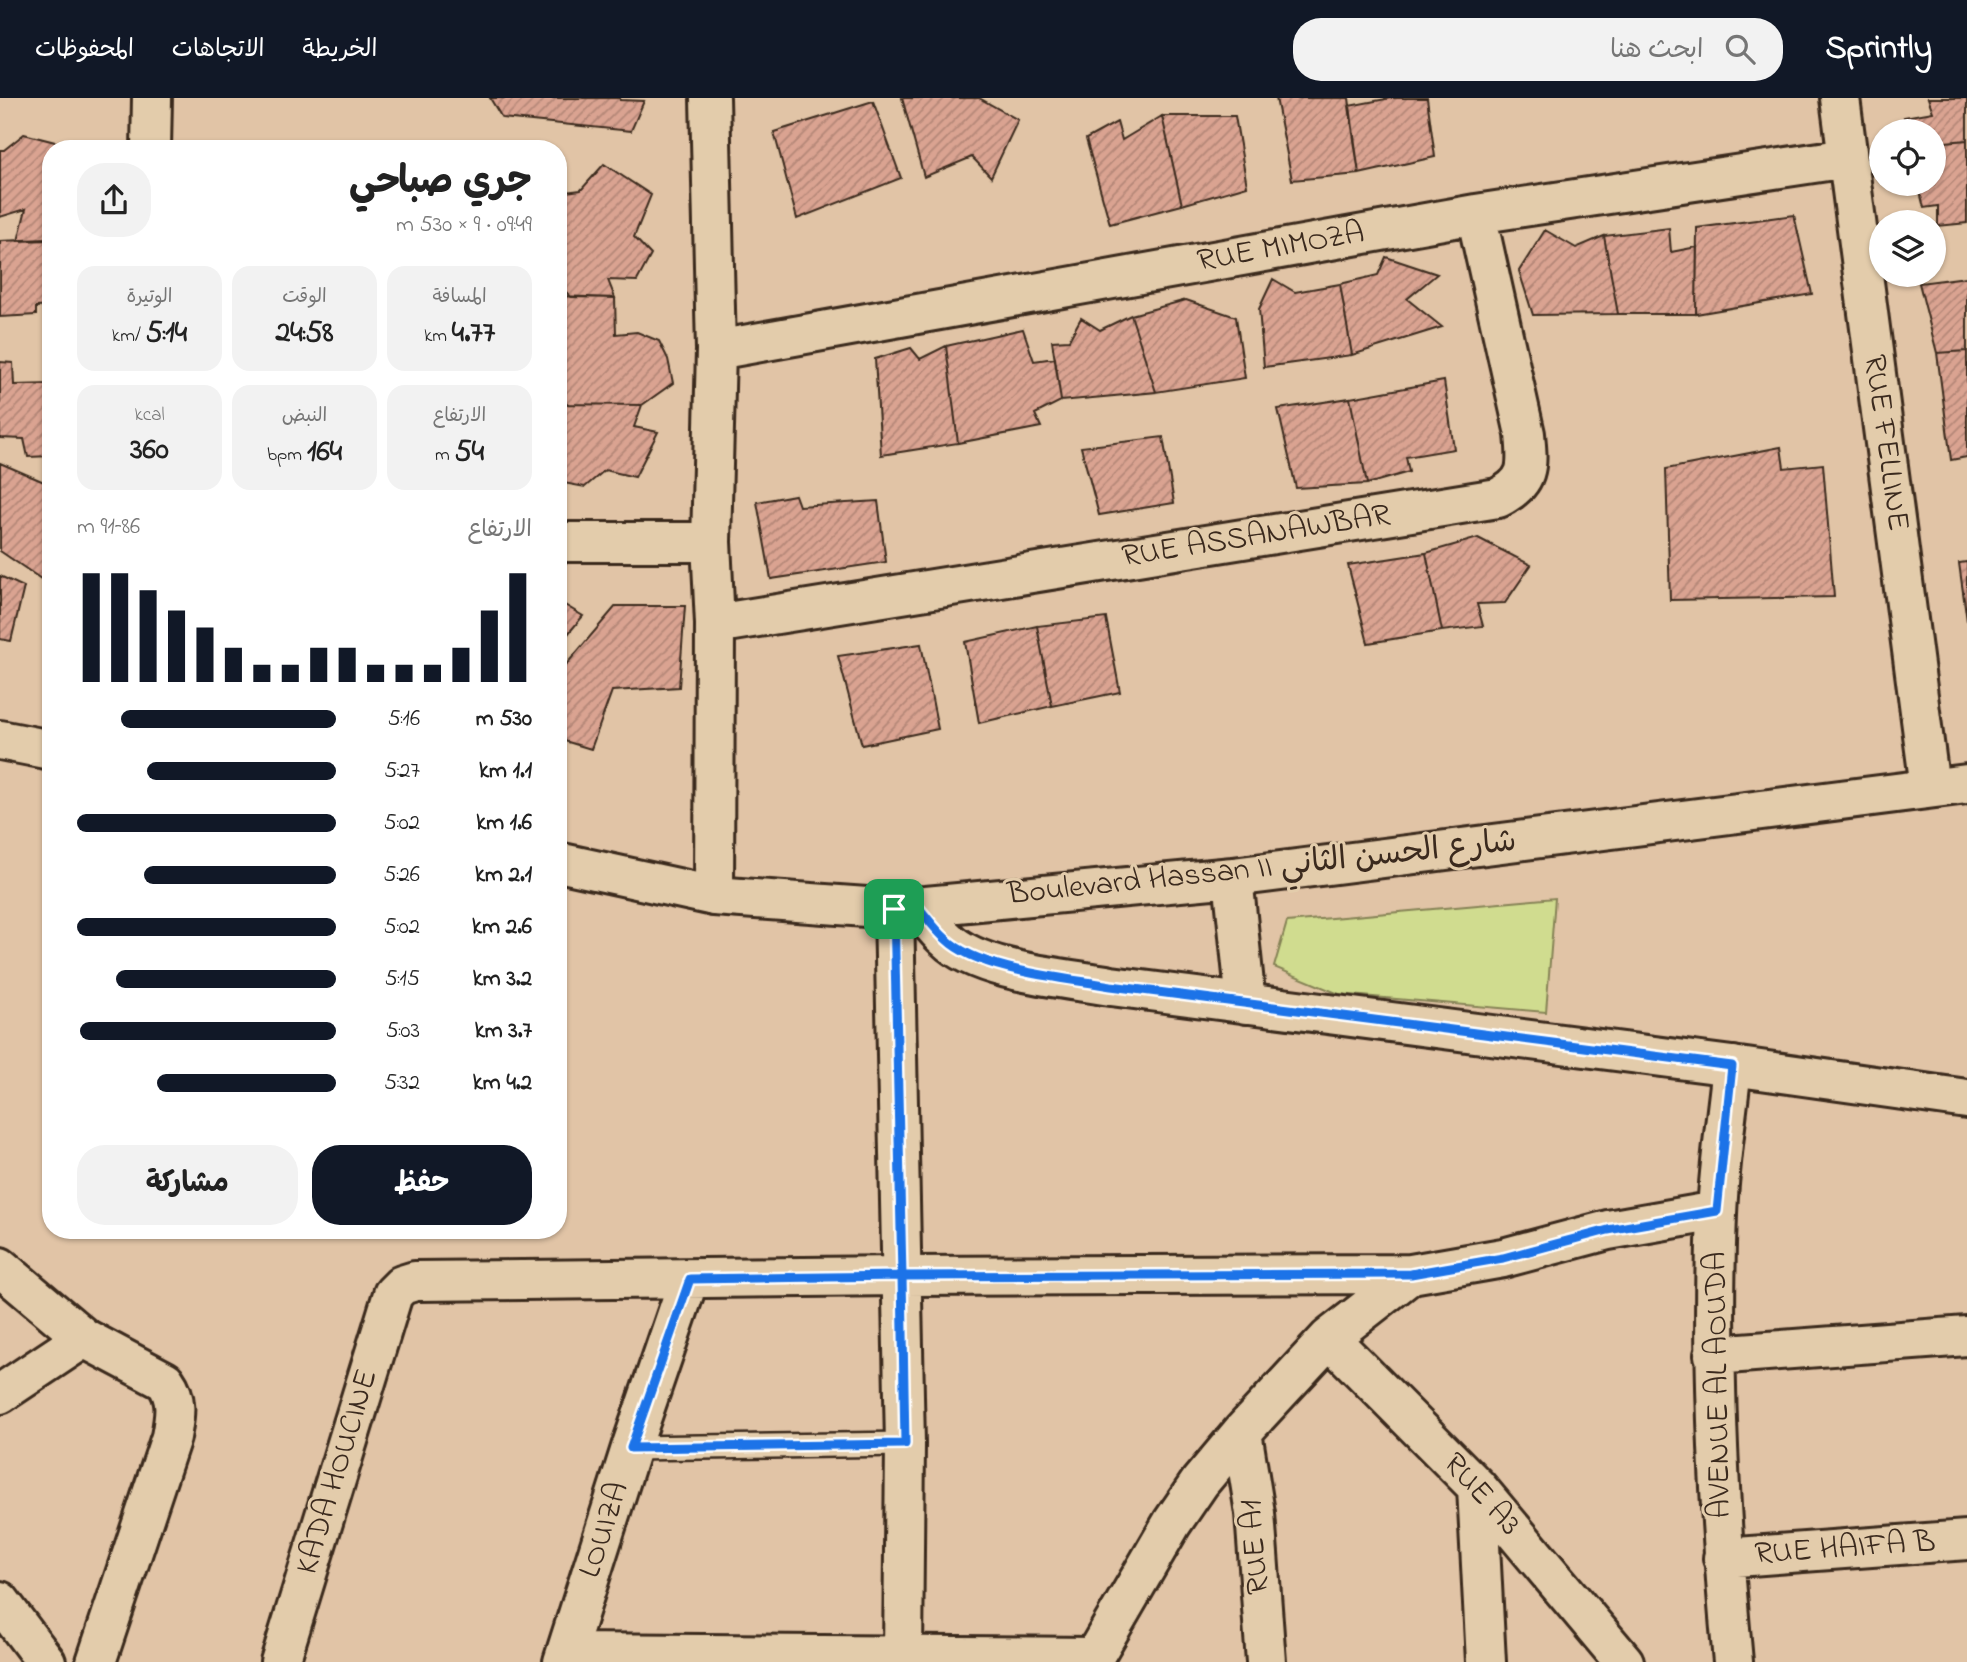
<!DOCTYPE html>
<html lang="ar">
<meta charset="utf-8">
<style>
body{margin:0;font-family:"Indie Flower","Playpen Sans Arabic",sans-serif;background:#f2f2f2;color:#222;direction:rtl;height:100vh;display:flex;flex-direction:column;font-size:26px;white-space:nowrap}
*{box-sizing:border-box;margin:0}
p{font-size:23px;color:#767676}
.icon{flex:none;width:38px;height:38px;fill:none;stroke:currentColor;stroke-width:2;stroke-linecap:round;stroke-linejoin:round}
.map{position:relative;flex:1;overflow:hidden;direction:ltr}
.sheet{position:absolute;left:42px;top:42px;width:525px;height:1099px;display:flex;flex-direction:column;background:#fff;border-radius:28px;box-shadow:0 2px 5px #0004;direction:rtl}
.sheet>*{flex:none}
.fabs{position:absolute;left:1869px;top:21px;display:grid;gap:14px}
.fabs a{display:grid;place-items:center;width:77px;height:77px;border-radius:50%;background:#fff;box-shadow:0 2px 5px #0004;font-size:35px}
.pin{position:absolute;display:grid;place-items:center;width:60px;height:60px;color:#fff;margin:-30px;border-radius:14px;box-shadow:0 4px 10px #0006}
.round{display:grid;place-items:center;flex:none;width:74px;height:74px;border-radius:28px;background:#f2f2f2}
.head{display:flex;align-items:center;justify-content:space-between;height:119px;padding:0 35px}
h1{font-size:38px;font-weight:700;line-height:52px}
.figures{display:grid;grid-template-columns:repeat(3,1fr);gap:10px;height:119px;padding:7px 35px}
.figures div{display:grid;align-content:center;border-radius:18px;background:#f2f2f2;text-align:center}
.figures b{font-size:30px;font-weight:700}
.figures small{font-size:19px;font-weight:400}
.figures p{font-size:19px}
.chart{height:196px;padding:14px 35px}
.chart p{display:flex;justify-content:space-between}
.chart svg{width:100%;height:126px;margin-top:7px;stroke:#111827;stroke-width:6}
.action{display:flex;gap:14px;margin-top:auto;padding:14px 35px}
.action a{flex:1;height:80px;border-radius:28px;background:#111827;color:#fff;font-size:28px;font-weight:700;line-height:80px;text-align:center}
.action a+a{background:#f2f2f2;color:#222}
ul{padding:0 35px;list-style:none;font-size:23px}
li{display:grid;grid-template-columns:112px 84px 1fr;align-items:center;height:52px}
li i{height:18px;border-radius:9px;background:#111827}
header{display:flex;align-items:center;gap:42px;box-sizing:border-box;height:98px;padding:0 35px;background:#111827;color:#fff}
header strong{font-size:33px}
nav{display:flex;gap:38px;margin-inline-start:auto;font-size:24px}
.search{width:490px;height:63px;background:#f2f2f2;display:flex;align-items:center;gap:18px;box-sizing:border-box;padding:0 24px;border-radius:28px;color:#767676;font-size:26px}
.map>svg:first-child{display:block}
.green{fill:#d0dc8f;stroke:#868356;stroke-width:2}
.building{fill:url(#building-hatch);stroke:#3b2a1e;stroke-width:2}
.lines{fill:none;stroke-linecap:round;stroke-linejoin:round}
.service-casing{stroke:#3b2a1e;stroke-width:28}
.minor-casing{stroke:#3b2a1e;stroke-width:44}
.secondary-casing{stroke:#3b2a1e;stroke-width:44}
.service{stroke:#e3ccab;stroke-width:23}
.minor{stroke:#e3ccab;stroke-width:38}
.secondary{stroke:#e3ccab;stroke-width:38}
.route-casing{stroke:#fff;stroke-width:14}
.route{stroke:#1a73e8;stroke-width:9}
.labels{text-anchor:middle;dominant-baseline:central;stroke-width:6;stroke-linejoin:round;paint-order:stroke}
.street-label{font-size:32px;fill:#3b2a1e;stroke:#e3ccab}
</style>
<header>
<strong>Sprintly</strong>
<div class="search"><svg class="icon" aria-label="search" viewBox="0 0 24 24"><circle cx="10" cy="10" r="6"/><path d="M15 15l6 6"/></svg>ابحث هنا</div>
<nav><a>الخريطة</a><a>الاتجاهات</a><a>المحفوظات</a></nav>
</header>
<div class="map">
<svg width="1967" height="1564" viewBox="0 0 1967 1564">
<defs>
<pattern id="building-hatch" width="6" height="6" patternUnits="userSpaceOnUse" patternTransform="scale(1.75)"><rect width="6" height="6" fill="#daa391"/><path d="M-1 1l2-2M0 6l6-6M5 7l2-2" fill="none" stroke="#b28576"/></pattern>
</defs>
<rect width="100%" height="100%" fill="#e1c4a6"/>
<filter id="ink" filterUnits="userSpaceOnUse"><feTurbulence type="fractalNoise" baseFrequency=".0143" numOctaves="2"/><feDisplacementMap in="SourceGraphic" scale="14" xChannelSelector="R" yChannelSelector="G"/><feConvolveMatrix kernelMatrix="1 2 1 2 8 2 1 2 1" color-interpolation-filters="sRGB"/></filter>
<g filter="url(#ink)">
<path class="green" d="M 1555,800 L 1546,914 L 1339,896 L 1274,869 L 1287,824 Z"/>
<path class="building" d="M 490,0 L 620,0 L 620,2 L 644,3 L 631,33 L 502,20 Z
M 902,0 L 979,0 L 1018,22 L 991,79 L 972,59 L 924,79 Z
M 1276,0 L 1349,0 L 1359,76 L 1292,82 Z
M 1391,0 L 1427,0 L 1435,59 L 1359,76 L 1349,8 Z
M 1928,0 L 1967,0 L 1967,42 L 1934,45 L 1934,33 L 1907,33 L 1904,19 L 1933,14 Z
M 873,3 L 901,80 L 797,121 L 774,34 Z
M 1162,18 L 1182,107 L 1110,126 L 1086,41 L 1117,24 L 1122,42 Z
M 1162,18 L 1235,18 L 1247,88 L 1182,107 Z
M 24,36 L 55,44 L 63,51 L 51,51 L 51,142 L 18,143 L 26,111 L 0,119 L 0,52 L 4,52 Z
M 1967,42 L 1967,125 L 1938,128 L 1938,108 L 1924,110 L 1918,86 L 1934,86 L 1934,45 Z
M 604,66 L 651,97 L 634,139 L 651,157 L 637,183 L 608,182 L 615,200 L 571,199 L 558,186 L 558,95 L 581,92 Z
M 1794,117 L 1812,196 L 1696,216 L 1697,130 Z
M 1669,130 L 1671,154 L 1697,149 L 1696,216 L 1618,216 L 1604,138 Z
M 1545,132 L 1576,150 L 1604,138 L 1618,216 L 1533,217 L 1519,173 Z
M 46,141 L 46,168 L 51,172 L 51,208 L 36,209 L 36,217 L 0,219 L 0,143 Z
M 1386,159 L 1437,176 L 1407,201 L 1442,229 L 1352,257 L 1340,186 L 1378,177 Z
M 1967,179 L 1967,253 L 1937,255 L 1919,185 Z
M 1273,181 L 1295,194 L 1340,186 L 1352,257 L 1264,269 L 1259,211 Z
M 558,198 L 615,200 L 616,236 L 637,234 L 659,243 L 668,261 L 673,285 L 642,307 L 558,306 Z
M 1186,202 L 1236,219 L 1245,280 L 1156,294 L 1131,217 Z
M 1131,217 L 1156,294 L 1061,303 L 1052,243 L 1069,242 L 1081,220 L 1100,232 Z
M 1023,231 L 1034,263 L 1055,260 L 1061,303 L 1035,316 L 1041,329 L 958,345 L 946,248 Z
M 946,248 L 958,345 L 881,357 L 875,261 L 911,250 L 920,261 Z
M 1967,253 L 1967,359 L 1951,362 L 1937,255 Z
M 0,264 L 13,265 L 14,287 L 51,286 L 51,358 L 28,359 L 24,341 L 0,340 Z
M 1444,283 L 1454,351 L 1406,359 L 1409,374 L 1367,386 L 1350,300 Z
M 1350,300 L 1367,386 L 1296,390 L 1278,311 Z
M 558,306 L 642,307 L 634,329 L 658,334 L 635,379 L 605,372 L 585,389 L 558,384 Z
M 1163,339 L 1174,405 L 1099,417 L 1081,349 Z
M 1781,349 L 1784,370 L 1823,366 L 1834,499 L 1670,502 L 1666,371 Z
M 0,365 L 51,387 L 51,467 L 44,483 L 0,453 Z
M 795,397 L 799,408 L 878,403 L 886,464 L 771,481 L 757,404 Z
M 1478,440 L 1531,467 L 1505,505 L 1477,506 L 1483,528 L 1442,533 L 1426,455 Z
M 1426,455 L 1442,533 L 1368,545 L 1348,467 Z
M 1967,464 L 1967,523 L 1959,465 Z
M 0,478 L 24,489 L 11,543 L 0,541 Z
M 558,503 L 583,518 L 558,548 Z
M 616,508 L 685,508 L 679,589 L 612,593 L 591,651 L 558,641 L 558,576 Z
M 1106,520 L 1120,594 L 1052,608 L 1037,528 Z
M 1037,528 L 1052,608 L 979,625 L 965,544 Z
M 921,546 L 938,631 L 862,647 L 838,558 Z"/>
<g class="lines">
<defs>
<path id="service" d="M 631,1350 L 905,1346"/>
<path id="minor" d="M 710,0 L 716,252 L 711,444 L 715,526 L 714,798
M 1840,0 L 1930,690
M 151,51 L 152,0
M 716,252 L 1476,116 L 1847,60
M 558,444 L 711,444
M 715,526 L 1498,400 C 1530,384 1528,368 1525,336 L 1476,116
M 894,811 L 905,1346 L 903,1558
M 1732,968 C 1727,1017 1719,1067 1717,1116 C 1711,1266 1719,1415 1733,1564
M 0,1169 L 84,1240 L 165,1283 C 178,1301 175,1317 171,1339 L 96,1564
M 1329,1240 L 1477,1389 L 1624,1564
M 1714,1257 L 1967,1238
M 0,1296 L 84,1240
M 1242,1334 L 1255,1415 L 1266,1564
M 1477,1389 L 1486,1564
M 1723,1460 L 1967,1442
M 0,1503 L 46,1564
M 566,1555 L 1093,1559
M 280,1564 L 393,1196 L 402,1187 L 415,1183 L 902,1178 L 1411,1176 L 1503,1160 L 1608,1132 L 1717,1113
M 563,1564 L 631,1350 L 689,1181
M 1091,1564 L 1172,1425 L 1200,1384 L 1242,1334 L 1329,1240 L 1411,1176"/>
<path id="secondary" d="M 0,642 L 51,652
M 558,764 L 714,798 L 894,811 L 1233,779 L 1967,686
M 1233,779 L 1246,906
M 917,808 C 927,819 935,832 946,841 C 979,874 1065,880 1111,888 L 1732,968 L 1967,1001"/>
</defs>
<use href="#service" class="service-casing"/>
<use href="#minor" class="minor-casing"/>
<use href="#secondary" class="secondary-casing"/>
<use href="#service" class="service"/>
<use href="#minor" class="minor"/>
<use href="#secondary" class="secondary"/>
</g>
</g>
<g class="lines" filter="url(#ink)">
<defs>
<path id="route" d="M 894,811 L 902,1178 L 690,1181 L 631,1350 L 905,1346 L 902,1178 L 1411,1176 L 1503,1160 L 1608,1132 L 1717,1113 L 1732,968 L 1111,888 C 1065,880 979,873 946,841 C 935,832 927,819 917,808 L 894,811"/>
</defs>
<use href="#route" class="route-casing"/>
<use href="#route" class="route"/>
</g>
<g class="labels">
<g class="street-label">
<text transform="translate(1281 150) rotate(-10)">RUE MIMOZA</text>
<text transform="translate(1885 345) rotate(82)">RUE FELLINE</text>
<text transform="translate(1256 439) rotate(-9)">RUE ASSANAWBAR</text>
<text transform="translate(1262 771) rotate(-6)">Boulevard Hassan II شارع الحسن الثاني</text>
<text transform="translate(1719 1287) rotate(-91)">AVENUE AL AOUDA</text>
<text transform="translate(338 1374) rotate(-73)">KADA HOUCINE</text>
<text transform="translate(1481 1397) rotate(48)">RUE A3</text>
<text transform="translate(605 1432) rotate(-72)">LOUIZA</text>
<text transform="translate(1256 1449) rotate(-95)">RUE A1</text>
<text transform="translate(1845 1451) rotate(-4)">RUE HAIFA B</text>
</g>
</g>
</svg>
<div class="fabs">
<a><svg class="icon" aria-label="locate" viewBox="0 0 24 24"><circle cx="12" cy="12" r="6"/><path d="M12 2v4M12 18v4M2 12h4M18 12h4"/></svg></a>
<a><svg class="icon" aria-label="layers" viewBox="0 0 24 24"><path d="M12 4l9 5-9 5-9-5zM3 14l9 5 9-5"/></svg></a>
</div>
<div class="pin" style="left:894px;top:811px;background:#1e9e55"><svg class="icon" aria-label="arrive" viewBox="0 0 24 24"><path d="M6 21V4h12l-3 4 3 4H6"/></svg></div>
<section class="sheet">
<div class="head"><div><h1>جري صباحي</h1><p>09:49 · 9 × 530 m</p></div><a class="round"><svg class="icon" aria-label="share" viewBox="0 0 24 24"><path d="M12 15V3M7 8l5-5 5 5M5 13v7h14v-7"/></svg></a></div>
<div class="figures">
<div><p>المسافة</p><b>4.77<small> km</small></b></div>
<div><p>الوقت</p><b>24:58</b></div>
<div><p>الوتيرة</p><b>5:14<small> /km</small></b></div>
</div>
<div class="figures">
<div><p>الارتفاع</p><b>54<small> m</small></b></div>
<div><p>النبض</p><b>164<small> bpm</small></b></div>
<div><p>kcal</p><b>360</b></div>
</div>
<div class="chart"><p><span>الارتفاع</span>86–91 m</p>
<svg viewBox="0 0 160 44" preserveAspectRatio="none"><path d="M5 44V6M15 44V6M25 44V12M35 44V19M45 44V25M55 44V32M65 44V38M75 44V38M85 44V32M95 44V32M105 44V38M115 44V38M125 44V38M135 44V32M145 44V19M155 44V6"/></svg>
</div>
<ul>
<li><b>530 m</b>5:16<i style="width:83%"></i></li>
<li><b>1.1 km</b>5:27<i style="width:73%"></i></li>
<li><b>1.6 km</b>5:02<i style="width:100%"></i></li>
<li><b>2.1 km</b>5:26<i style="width:74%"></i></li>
<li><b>2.6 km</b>5:02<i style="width:100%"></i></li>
<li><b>3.2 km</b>5:15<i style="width:85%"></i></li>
<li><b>3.7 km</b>5:03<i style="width:99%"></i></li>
<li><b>4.2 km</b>5:32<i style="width:69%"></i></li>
</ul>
<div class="action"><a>حفظ</a><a>مشاركة</a></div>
</section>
</div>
